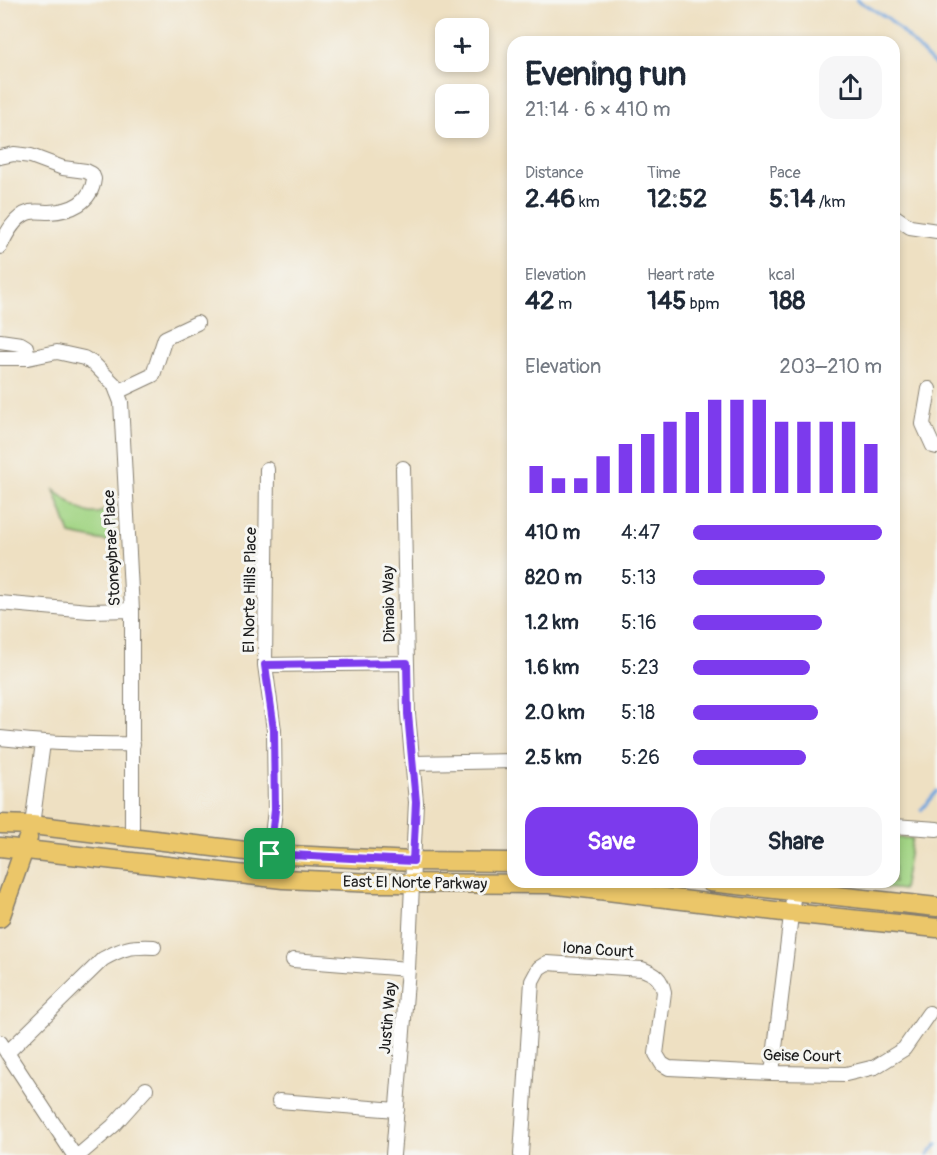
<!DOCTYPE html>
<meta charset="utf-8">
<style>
body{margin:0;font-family:Pangolin,sans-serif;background:#f6f6f7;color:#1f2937;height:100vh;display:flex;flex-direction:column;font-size:22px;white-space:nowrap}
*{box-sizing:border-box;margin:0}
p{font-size:20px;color:#747a83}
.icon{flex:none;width:33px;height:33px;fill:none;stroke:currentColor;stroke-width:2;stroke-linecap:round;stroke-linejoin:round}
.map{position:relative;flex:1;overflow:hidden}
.details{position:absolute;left:507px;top:36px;width:393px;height:852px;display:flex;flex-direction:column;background:#fff;border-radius:18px;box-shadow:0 3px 9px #0003}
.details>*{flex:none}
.controls{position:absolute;left:435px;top:18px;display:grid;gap:12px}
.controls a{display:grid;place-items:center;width:54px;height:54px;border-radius:12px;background:#fff;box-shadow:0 3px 9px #0003;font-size:30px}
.pin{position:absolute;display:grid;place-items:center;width:51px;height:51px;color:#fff;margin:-26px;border-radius:12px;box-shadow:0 3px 9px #0006}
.round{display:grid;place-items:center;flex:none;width:63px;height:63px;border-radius:18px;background:#f6f6f7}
.headline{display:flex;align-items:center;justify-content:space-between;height:102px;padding:0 18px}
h1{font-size:33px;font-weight:700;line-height:45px}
.metrics{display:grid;grid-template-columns:repeat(3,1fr);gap:9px;height:102px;padding:6px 18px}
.metrics div{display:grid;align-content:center}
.metrics b{font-size:26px;font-weight:700}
.metrics small{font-size:16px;font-weight:400}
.metrics p{font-size:16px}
.chart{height:168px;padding:12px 18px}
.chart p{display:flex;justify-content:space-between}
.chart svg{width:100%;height:108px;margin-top:6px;stroke:#7c3aed;stroke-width:6}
.cta{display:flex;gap:12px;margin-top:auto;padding:12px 18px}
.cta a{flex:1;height:69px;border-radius:18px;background:#7c3aed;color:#fff;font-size:24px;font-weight:700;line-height:69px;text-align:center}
.cta a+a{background:#f6f6f7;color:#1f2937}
ul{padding:0 18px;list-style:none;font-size:20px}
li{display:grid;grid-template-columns:96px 72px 1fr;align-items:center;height:45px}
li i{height:15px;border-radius:8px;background:#7c3aed}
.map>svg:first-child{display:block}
.green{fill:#a3d585;stroke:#607850;stroke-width:1.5}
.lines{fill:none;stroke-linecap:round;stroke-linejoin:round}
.stream{stroke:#71a5dd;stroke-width:3}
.minor-casing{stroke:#857e6f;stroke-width:16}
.major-casing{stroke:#857e6f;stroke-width:21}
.minor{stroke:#fff;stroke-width:14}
.major{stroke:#ebc669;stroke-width:18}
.route-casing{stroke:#fff;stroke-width:12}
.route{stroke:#7c3aed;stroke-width:8}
.labels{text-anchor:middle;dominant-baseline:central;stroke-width:6;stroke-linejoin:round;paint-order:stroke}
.street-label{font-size:16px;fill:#1c1c1c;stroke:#f6f6f2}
</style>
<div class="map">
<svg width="937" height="1155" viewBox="0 0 937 1155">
<rect width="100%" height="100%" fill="#f6f6f2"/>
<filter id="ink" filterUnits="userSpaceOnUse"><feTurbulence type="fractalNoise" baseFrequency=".0167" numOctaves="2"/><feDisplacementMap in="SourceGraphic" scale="12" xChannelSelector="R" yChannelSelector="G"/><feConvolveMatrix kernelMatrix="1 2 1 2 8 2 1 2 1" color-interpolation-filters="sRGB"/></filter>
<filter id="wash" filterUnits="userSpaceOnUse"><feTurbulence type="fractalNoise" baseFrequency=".008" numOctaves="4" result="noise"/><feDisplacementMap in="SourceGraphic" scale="24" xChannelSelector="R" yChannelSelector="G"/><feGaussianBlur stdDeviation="1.35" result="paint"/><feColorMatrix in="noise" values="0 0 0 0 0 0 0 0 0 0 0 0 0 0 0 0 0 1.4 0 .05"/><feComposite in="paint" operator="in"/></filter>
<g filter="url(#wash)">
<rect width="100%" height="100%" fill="#eee0c2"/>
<path class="green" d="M 54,490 C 65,498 83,516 98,513 C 104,512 109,506 115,503 L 115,543 L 70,534 Z
M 894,838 L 912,838 L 903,890 L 844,883 L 894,882 Z"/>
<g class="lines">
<path class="stream" d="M 857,0 L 889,19 L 937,67
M 921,810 L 937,791
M 860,882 L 861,882
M 928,1155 L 937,1144"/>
</g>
</g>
<g filter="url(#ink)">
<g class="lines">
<defs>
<path id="minor" d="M 0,157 L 14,154 L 31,156 L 63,168 L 86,171 L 92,174 L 94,179 C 91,203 71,211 49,212 C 43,212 36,211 30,212 C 15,216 6,234 0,247
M 894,216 L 910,227 L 937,231
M 0,341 L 21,344 L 26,347 L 28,358
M 0,358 L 28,358 L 57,352 L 84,358 L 94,364 L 114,384 L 121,402 L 132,610 L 132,837
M 929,389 L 923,424 L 933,446 L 937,447
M 117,392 L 153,375 L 165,338 L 197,323
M 267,469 L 265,665 L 274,730 L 275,810 L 270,854
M 0,603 L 89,611 L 132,610
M 265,665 L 407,663
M 0,738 C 45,743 88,745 133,744
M 414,763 L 513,761
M 32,825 L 43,743
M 894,826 L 937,829
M 293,960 L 408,969
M 0,1042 L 74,1155
M 7,1053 L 103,959 C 123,948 131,946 154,947
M 772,1073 L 795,882
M 279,1101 L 397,1110
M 79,1155 L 113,1126 L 146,1089
M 393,1155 L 408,969 L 416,802 L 408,714 L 403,468
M 521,1155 L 532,981 L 539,968 L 547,963 L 642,969 C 655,974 661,978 664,992 L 656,1054 L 662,1064 L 669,1068 L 772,1073 L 846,1074 L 875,1067 L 904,1049 L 929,1013"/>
<path id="major" d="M 0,824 L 32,825 L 270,854 L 413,861 L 513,862
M 0,847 L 283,879 L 376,883 L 549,884 L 791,913 L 937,928
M 710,882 L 937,907
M 0,918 L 28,838"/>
</defs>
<use href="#minor" class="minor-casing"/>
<use href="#major" class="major-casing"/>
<use href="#minor" class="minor"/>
<use href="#major" class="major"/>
</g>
</g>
<g class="lines" filter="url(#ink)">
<defs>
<path id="route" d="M 407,663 L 408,714 L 416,802 L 413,861 L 270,854 L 275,810 L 274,730 L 265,665 Z"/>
</defs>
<use href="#route" class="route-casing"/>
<use href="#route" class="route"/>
</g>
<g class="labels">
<g class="street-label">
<text transform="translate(112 548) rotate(-93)">Stoneybrae Place</text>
<text transform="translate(250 590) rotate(-89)">El Norte Hills Place</text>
<text transform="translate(389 604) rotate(-91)">Dimaio Way</text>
<text transform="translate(415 883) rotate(1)">East El Norte Parkway</text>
<text transform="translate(598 950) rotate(4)">Iona Court</text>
<text transform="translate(388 1018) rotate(-85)">Justin Way</text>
<text transform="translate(802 1056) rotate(1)">Geise Court</text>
</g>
</g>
</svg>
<div class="controls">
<a>+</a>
<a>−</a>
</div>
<div class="pin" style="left:270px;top:854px;background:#1e9e55"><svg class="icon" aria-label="arrive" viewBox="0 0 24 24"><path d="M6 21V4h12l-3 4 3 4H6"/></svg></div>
<section class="details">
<div class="headline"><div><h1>Evening run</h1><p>21:14 · 6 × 410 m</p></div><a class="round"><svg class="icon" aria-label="share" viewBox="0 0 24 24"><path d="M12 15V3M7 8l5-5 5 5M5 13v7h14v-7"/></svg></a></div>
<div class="metrics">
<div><p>Distance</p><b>2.46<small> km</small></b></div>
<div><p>Time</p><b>12:52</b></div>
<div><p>Pace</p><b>5:14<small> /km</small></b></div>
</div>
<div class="metrics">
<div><p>Elevation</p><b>42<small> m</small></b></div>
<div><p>Heart rate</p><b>145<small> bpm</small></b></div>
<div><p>kcal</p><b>188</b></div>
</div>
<div class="chart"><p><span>Elevation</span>203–210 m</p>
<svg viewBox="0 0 160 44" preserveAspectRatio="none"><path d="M5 44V33M15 44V38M25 44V38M35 44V29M45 44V24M55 44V20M65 44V15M75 44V11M85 44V6M95 44V6M105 44V6M115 44V15M125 44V15M135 44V15M145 44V15M155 44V24"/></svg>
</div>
<ul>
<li><b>410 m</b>4:47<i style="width:100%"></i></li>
<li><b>820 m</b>5:13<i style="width:70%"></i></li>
<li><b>1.2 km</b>5:16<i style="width:68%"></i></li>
<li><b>1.6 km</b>5:23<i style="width:62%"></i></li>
<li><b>2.0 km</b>5:18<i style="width:66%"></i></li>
<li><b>2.5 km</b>5:26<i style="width:60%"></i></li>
</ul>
<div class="cta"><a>Save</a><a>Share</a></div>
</section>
</div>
